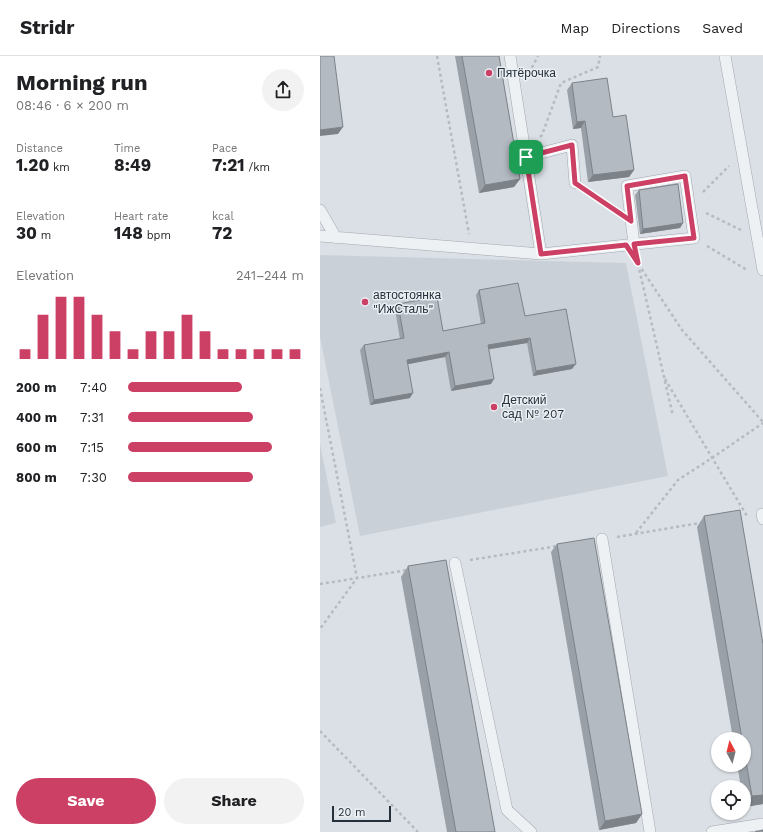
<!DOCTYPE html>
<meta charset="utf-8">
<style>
body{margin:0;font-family:"Work Sans",sans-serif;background:#f2f2f2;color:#202124;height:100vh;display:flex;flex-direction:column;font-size:15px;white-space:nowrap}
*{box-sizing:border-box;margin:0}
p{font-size:13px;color:#757577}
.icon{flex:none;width:22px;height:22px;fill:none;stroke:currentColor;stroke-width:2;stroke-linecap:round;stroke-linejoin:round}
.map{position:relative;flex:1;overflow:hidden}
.panel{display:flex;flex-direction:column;background:#fff;width:320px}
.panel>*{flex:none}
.needle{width:26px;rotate:353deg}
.fabs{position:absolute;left:391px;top:676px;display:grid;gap:8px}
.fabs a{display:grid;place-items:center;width:40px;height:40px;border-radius:50%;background:#fff;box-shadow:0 1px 3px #0004;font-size:20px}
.scale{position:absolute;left:12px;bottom:10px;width:59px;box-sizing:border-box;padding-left:4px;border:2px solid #26303b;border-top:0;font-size:11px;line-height:14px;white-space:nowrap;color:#26303b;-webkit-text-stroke:3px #eaeff3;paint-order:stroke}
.pin{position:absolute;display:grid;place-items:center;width:34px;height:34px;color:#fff;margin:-17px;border-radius:8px;box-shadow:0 2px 6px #0006}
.round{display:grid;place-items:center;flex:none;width:42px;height:42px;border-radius:21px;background:#f2f2f2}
.head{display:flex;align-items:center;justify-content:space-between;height:68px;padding:0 16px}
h1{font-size:22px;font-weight:700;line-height:30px}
.metrics{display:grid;grid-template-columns:repeat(3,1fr);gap:6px;height:68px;padding:4px 16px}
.metrics div{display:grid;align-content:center}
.metrics b{font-size:17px;font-weight:700}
.metrics small{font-size:11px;font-weight:400}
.metrics p{font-size:11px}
.chart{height:112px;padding:8px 16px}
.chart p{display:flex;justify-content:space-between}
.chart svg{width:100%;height:72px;margin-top:4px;stroke:#cb4064;stroke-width:6}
.primary-button{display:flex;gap:8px;margin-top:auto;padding:8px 16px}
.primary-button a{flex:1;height:46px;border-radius:24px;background:#cb4064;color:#fff;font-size:16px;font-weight:700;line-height:46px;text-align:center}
.primary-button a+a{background:#f2f2f2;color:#202124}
ul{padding:0 16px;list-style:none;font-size:13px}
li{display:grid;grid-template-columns:64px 48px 1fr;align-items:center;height:30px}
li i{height:10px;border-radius:5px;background:#cb4064}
header{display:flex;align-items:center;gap:24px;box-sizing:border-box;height:56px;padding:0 20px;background:#fff;border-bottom:1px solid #e0e0e0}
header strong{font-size:19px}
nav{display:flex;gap:22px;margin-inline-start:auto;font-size:14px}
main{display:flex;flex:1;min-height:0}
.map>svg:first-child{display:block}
.built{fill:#cad0d7}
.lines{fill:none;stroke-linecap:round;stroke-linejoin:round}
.service-casing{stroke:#a1a8af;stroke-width:12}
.path{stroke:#b6bbc0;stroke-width:2.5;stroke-dasharray:3 3;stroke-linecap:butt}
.service{stroke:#eef1f4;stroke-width:11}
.wall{fill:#9aa0a7}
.shaded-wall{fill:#7d8288}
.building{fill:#b3bac2;stroke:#7d8288}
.route-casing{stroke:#fff;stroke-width:8}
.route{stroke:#cb4064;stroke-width:5}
.poi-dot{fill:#cb4064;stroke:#eaeff3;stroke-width:1.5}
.labels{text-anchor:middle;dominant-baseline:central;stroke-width:3;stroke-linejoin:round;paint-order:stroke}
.poi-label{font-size:12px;fill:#26303b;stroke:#eaeff3;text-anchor:start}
</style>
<header>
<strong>Stridr</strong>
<nav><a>Map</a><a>Directions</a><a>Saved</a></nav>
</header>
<main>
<section class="panel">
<div class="head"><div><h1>Morning run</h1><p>08:46 · 6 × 200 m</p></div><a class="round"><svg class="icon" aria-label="share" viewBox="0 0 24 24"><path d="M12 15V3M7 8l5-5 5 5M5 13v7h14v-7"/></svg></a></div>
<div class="metrics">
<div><p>Distance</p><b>1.20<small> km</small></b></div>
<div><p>Time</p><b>8:49</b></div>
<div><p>Pace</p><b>7:21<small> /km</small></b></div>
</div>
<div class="metrics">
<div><p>Elevation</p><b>30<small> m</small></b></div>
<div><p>Heart rate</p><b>148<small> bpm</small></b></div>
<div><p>kcal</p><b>72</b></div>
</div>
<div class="chart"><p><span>Elevation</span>241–244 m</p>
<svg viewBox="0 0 160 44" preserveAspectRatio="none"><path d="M5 44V38M15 44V17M25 44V6M35 44V6M45 44V17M55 44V27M65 44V38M75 44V27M85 44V27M95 44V17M105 44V27M115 44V38M125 44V38M135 44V38M145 44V38M155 44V38"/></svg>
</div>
<ul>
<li><b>200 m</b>7:40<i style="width:65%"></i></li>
<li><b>400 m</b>7:31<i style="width:71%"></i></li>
<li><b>600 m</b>7:15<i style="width:82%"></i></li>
<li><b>800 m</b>7:30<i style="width:71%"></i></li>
</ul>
<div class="primary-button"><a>Save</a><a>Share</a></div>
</section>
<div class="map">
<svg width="443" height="776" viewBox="0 0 443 776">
<rect width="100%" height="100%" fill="#dbe0e6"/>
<path class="built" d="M 0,199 L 306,207 L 348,420 L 40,480 L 0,281 Z
M 0,388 L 16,467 L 0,471 Z"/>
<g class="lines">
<defs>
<path id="service" d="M 190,0 L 221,198
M 405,0 L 443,214
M 206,101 L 252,89 L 255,127
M 0,154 L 16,182
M 0,180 L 221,198 L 374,182 L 365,120 L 307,130 L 314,188
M 443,458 L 442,458 L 443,463
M 282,483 L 330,776
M 135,507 L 187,754 L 211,776
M 392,776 L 443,768"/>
</defs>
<use href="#service" class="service-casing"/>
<path class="path" d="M 117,0 L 149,178
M 209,17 L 218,0
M 220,81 L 222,79 L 241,27 L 278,11 L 280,0
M 267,135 L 295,154
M 383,136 L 409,110
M 386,157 L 421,174
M 387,190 L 427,214
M 315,203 L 362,274 L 443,366
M 318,208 L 353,360
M 345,323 L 427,460
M 0,332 L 37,522 L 0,573
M 316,477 L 358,424 L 392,402 L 443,367
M 297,481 L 380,467
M 150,504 L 238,490
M 0,528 L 88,514
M 0,675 L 98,776"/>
<use href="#service" class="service"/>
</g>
<path class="wall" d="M 135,0 L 179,0 L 200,123 L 194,131 L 159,137 Z
M 252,27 L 293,61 L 314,114 L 309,121 L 268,126 L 261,72 L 253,73 L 247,34 Z
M 319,134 L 363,167 L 360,172 L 320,178 L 315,139 Z
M 159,234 L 205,260 L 252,313 L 213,320 L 207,287 L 169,293 L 171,328 L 131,335 L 125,301 L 88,308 L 90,342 L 50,349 L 40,294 L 44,289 L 80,283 L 75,253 L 78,248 L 123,275 L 161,268 L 156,239 Z
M 384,460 L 443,588 L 443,748 L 425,751 L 424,731 L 421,731 L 417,709 L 424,709 L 424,683 L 413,683 L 377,471 Z
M 237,488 L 322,758 L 316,767 L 279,774 L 231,496 Z
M 88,510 L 175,776 L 127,776 L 81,521 Z"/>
<path class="shaded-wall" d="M 265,65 L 261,72 L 253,73 L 257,66 Z
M 23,71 L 18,78 L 0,80 L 0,74 Z
M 314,114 L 309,121 L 268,126 L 273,119 Z
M 200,123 L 194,131 L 159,137 L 165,129 Z
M 363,167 L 360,172 L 320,178 L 323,173 Z
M 210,282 L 207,287 L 165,294 L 168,289 Z
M 129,296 L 125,301 L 84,309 L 87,304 Z
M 256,308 L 252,313 L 213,320 L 216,315 Z
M 174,323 L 171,328 L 131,335 L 135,330 Z
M 93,337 L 90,342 L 50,349 L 54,344 Z
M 443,739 L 443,748 L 425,751 L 432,740 Z
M 322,758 L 316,767 L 279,774 L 285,765 Z"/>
<path class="building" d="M 0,0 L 14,0 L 23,71 L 0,74 Z
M 142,0 L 179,0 L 200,123 L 165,129 Z
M 287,22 L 293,61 L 306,59 L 314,114 L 273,119 L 265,65 L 257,66 L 252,27 Z
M 358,128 L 363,167 L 323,173 L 319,134 Z
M 198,227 L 205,260 L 246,253 L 256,308 L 216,315 L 210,282 L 168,289 L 174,323 L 135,330 L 129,296 L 87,304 L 93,337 L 54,344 L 44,289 L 84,282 L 78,248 L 117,241 L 123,275 L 165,267 L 159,234 Z
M 420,454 L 443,588 L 443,739 L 432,740 L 424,694 L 424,683 L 422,683 L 384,460 Z
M 274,482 L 322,758 L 285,765 L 237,488 Z
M 126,504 L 175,776 L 136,776 L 88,510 Z
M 443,774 L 443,776 L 435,776 Z"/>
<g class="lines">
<defs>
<path id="route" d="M 252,89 L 255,127 L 311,165 L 307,130 L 365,120 L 374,182 L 314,188 L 318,207 L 306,189 L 221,198 L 206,101 Z"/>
</defs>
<use href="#route" class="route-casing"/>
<use href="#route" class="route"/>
</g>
<g class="poi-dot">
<circle cx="169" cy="17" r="4"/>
<circle cx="45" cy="246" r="4"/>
<circle cx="174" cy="351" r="4"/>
</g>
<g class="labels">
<g class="poi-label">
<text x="177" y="17">Пятёрочка</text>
<text x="53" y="239">автостоянка<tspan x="53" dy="14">"ИжСталь"</tspan></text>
<text x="182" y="344">Детский<tspan x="182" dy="14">сад № 207</tspan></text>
</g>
</g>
</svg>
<div class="fabs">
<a><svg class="needle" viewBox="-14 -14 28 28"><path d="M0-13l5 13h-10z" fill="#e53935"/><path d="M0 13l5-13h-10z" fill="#757577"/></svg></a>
<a><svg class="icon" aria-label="locate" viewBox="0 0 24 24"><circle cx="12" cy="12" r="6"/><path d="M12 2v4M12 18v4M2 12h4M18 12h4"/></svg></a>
</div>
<div class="scale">20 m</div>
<div class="pin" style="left:206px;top:101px;background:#1e9e55"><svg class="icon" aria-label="arrive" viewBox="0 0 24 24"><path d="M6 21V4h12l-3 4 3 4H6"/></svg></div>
</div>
</main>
